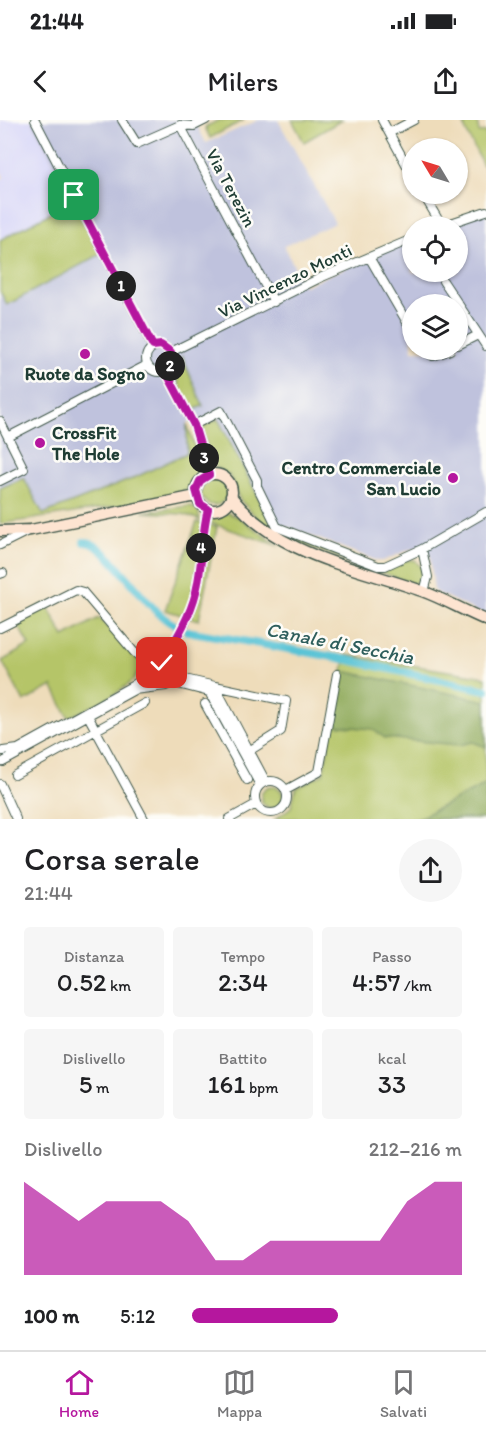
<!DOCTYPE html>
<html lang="it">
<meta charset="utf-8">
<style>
body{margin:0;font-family:Itim,sans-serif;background:#f6f6f6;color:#202124;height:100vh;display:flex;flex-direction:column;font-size:22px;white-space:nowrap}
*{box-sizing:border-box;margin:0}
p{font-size:20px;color:#757577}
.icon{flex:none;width:33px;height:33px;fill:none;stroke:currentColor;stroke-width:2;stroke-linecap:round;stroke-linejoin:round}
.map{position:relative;height:699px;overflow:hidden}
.details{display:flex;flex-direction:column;background:#fff;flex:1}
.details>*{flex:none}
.needle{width:39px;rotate:308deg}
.fabs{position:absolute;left:402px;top:18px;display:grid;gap:12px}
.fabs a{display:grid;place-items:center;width:66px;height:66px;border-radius:50%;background:#fff;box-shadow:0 2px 4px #0004;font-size:30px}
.pin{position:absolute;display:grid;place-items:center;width:51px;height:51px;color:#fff;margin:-26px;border-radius:12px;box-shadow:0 3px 9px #0006}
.km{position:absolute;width:30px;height:30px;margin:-15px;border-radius:50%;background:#222;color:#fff;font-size:16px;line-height:30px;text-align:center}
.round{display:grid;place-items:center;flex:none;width:63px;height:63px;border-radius:32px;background:#f6f6f6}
.headline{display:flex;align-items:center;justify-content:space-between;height:102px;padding:0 24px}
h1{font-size:33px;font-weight:600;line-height:45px}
.stats{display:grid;grid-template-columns:repeat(3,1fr);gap:9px;height:102px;padding:6px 24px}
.stats div{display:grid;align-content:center;border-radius:6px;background:#f6f6f6;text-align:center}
.stats b{font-size:26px;font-weight:600}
.stats small{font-size:16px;font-weight:400}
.stats p{font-size:16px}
.chart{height:168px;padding:12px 24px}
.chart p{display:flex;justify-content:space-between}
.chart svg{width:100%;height:108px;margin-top:6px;fill:#b5179e;opacity:.7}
ul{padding:0 24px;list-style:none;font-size:20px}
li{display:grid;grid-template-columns:96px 72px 1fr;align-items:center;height:45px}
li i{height:15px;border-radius:8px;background:#b5179e}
.status{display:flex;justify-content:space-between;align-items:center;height:42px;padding:0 30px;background:#fff;direction:ltr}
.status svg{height:16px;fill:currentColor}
header{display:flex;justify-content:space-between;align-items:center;height:78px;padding:0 24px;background:#fff;font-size:27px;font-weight:600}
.menu{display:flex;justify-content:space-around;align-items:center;height:84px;border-top:2px solid #e0e0e0;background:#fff;font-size:16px;color:#757577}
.menu a{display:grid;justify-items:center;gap:3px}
.menu .active{color:#b5179e}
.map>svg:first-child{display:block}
.built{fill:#d8d7f8}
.industrial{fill:#bfc2dd;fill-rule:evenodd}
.green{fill:#b5c568;stroke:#6a814e;stroke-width:1.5}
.forest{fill:#90aa5c;stroke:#587448;stroke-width:1.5}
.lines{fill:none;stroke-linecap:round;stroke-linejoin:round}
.canal{stroke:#59c3d5;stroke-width:8}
.minor-casing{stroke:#3e5548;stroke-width:10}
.secondary-casing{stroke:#3e5548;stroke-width:13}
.minor{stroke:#fff;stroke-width:8}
.secondary{stroke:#fde4d1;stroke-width:10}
.route-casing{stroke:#fff;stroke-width:12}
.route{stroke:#b5179e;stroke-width:8}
.poi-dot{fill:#b5179e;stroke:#fdfcf7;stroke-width:2}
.labels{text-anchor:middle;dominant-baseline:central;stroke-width:5;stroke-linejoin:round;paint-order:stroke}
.street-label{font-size:18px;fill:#1f3d34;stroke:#fdfcf7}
.poi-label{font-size:18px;font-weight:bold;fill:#1f3d34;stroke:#fdfcf7}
.water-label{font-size:20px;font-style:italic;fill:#2e5e5c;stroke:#fdfcf7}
</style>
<div class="status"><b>21:44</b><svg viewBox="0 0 49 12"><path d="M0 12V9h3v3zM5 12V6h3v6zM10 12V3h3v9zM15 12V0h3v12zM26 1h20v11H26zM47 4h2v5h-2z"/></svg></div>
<header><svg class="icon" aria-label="back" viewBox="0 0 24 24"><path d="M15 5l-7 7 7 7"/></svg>Milers<svg class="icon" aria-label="share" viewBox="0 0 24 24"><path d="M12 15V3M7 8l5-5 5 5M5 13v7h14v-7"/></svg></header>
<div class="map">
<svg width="486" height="699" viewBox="0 0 486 699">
<rect width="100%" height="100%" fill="#fdfcf7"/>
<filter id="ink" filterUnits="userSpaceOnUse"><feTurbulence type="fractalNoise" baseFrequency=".0167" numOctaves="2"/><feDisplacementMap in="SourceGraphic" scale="12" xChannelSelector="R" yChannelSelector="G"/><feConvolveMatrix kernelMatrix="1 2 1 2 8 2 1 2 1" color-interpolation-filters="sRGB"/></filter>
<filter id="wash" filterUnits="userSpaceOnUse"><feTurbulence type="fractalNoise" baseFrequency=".008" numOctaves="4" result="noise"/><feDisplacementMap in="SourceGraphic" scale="24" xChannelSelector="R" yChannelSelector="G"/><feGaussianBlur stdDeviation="1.35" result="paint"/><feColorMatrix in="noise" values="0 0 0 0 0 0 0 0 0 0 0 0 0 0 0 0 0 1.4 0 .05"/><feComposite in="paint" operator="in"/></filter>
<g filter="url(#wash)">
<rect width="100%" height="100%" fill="#eedcba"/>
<path class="built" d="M 0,0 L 31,0 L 73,81 L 0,120 L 0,60 L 4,57 L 0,50 Z"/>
<path class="industrial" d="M 31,0 L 194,0 L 206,23 L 259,0 L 278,0 L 335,103 L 284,126 L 304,166 L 412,119 L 412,152 L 458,152 L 458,106 L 441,106 L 486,91 L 486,496 L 434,471 L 430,435 L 411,429 L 383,441 L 378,441 L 271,401 L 215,293 L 194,305 L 191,301 L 187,304 L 187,333 L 132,359 L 42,394 L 24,358 L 0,368 L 0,172 L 7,184 L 101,134 ZM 412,184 L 458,184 L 458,230 L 412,230 Z"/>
<path class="green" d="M 219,0 L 244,0 L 210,18 L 205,7 Z
M 292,0 L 342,0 L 304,22 Z
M 464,0 L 477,0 L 479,13 L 486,12 L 486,51 L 465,9 Z
M 73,81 L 101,134 L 7,185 L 0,171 L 0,120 Z
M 182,236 L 203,286 L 195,289 L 188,286 C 179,267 172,256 182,236 Z
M 218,299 L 273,405 L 281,412 L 381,450 L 405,440 L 415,440 L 422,448 L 421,458 L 414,464 L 290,420 L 265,406 L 240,380 L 229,355 L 215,347 L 200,308 Z
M 187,304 L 200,343 L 196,361 L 187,370 L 126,385 L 0,404 L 0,368 L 24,358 L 43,394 L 132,359 L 187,333 Z
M201 372a13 13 0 1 1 26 0a13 13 0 1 1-26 0Z
M 190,386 L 198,389 L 200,400 L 183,394 L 142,392 Z
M 228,393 L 238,397 L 279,426 L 208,402 L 216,395 Z
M 197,402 L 217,407 L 199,500 L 165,490 Z
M 46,483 L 64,517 L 99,498 L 144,542 C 138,547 139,556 132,561 C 115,577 89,587 69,598 L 52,566 L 24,582 L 2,541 L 29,525 L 15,500 Z
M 346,535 L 486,557 L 486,699 L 275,699 L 291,687 L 296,668 L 323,654 Z
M261 677a11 11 0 1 1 22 0a11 11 0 1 1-22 0Z"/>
<path class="forest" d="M 343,551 L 486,581 L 486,627 L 473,622 L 459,625 L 385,618 L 372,609 L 333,605 Z
M 486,664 L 486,699 L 417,699 Z"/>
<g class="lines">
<path class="canal" d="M 84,422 C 107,420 147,492 173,504
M 187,511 L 339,538 L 486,570"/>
</g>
</g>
<g filter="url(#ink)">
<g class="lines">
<defs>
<path id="minor" d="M 35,0 L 153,227
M 122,0 L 137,24 L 180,5 L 274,182
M 382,0 L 412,55
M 180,5 L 194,6 L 206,0
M 389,13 L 414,0
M 423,74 L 442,106 L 486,91
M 369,137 L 412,211
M 443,161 L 486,226
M 458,225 L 478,215
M146 239a13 13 0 1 1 26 0a13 13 0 1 1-26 0Z
M 424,230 L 433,236 L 450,230
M 171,232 L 322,157 L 412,119
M 165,251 L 194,305 L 209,355
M 0,301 L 24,349 L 0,361
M 194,305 L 221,291 L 257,360 L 257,366 L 277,407 L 378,446 L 385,446 L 422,429 L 428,457 L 424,472
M 8,317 L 147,245
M 0,425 L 28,411
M 422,429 L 486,392
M 0,454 L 3,453
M 0,508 L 76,470 L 83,472 L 134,532 L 150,546
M 162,543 C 175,521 191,497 196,472 C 203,444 201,416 208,389
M 172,556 L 215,566 L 266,662
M 170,562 L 209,572 L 260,665
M 215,566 L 286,581 L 281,611 L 249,631
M 205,584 L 247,660
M 87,594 L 144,699
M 3,642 L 134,570 L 166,566 C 174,559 173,551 166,544 L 154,543 L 147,550 L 145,557 L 132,566 L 18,629 L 3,631
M 15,655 L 145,583
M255 677a16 16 0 1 1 32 0a16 16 0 1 1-32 0Z
M 0,664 L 16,699
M 286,670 L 319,652 L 337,554
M 229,699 L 256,684"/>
<path id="secondary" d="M196 372a18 18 0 1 1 36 0a18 18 0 1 1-36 0Z
M 231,376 C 276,436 356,447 422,471 C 444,479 464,491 486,500
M 0,411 L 31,410 L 196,376"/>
</defs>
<use href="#minor" class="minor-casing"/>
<use href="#secondary" class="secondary-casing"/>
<use href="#minor" class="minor"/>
<use href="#secondary" class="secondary"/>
</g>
</g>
<g class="lines" filter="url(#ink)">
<defs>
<path id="route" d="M 74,75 L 153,226 L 161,225 L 171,232 L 171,244 L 165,250 L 194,305 L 209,355 L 200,361 L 196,370 L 200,384 L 208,389 C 201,416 203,444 196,472 C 190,497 175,521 162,543"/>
</defs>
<use href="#route" class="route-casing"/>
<use href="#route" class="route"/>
</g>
<g class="poi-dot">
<circle cx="85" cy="234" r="6"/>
<circle cx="40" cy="323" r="6"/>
<circle cx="453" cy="358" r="6"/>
</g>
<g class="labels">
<g class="street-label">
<text transform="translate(231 68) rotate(62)">Via Terezin</text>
<text transform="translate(285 161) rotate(-26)">Via Vincenzo Monti</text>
</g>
<g class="poi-label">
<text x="85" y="254">Ruote da Sogno</text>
<text x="52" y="313" text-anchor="start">CrossFit<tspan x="52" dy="21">The Hole</tspan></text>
<text x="441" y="348" text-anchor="end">Centro Commerciale<tspan x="441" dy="21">San Lucio</tspan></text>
</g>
<g class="water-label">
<text transform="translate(340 523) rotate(11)">Canale di Secchia</text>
</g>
</g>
</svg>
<div class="fabs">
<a><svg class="needle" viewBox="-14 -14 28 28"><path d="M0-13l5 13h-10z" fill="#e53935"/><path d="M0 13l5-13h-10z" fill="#757577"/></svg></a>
<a><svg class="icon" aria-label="locate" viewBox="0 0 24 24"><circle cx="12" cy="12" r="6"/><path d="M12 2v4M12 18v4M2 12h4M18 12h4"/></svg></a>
<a><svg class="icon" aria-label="layers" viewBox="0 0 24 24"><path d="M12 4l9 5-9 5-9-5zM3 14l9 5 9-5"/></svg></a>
</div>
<div class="pin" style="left:74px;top:75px;background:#1e9e55"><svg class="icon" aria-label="arrive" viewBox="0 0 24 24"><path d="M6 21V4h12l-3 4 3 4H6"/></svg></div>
<div class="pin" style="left:162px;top:543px;background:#d93025"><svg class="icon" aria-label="check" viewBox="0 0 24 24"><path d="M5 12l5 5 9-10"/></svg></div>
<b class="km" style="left:121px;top:166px">1</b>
<b class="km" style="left:170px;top:246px">2</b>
<b class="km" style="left:204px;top:338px">3</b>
<b class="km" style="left:201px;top:428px">4</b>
</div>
<section class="details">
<div class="headline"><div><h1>Corsa serale</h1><p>21:44</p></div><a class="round"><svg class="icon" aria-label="share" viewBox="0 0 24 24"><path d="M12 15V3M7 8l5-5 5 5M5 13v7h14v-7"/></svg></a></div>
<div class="stats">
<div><p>Distanza</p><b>0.52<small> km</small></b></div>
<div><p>Tempo</p><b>2:34</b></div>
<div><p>Passo</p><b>4:57<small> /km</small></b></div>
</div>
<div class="stats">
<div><p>Dislivello</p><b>5<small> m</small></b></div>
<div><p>Battito</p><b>161<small> bpm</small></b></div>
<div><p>kcal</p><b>33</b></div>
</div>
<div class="chart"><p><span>Dislivello</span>212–216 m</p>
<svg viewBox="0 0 160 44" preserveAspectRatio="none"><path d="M0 44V6L10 14L20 22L30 14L40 14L50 14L60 22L70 38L80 38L90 30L100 30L110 30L120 30L130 30L140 14L150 6L160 6V44z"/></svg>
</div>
<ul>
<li><b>100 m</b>5:12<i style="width:54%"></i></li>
</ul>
</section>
<nav class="menu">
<a class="active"><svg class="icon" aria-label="home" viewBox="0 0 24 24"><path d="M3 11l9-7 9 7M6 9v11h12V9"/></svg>Home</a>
<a><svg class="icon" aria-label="map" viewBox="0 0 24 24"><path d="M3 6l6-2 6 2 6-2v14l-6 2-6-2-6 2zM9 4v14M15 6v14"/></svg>Mappa</a>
<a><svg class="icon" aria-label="saved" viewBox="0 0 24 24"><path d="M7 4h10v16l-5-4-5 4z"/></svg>Salvati</a>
</nav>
